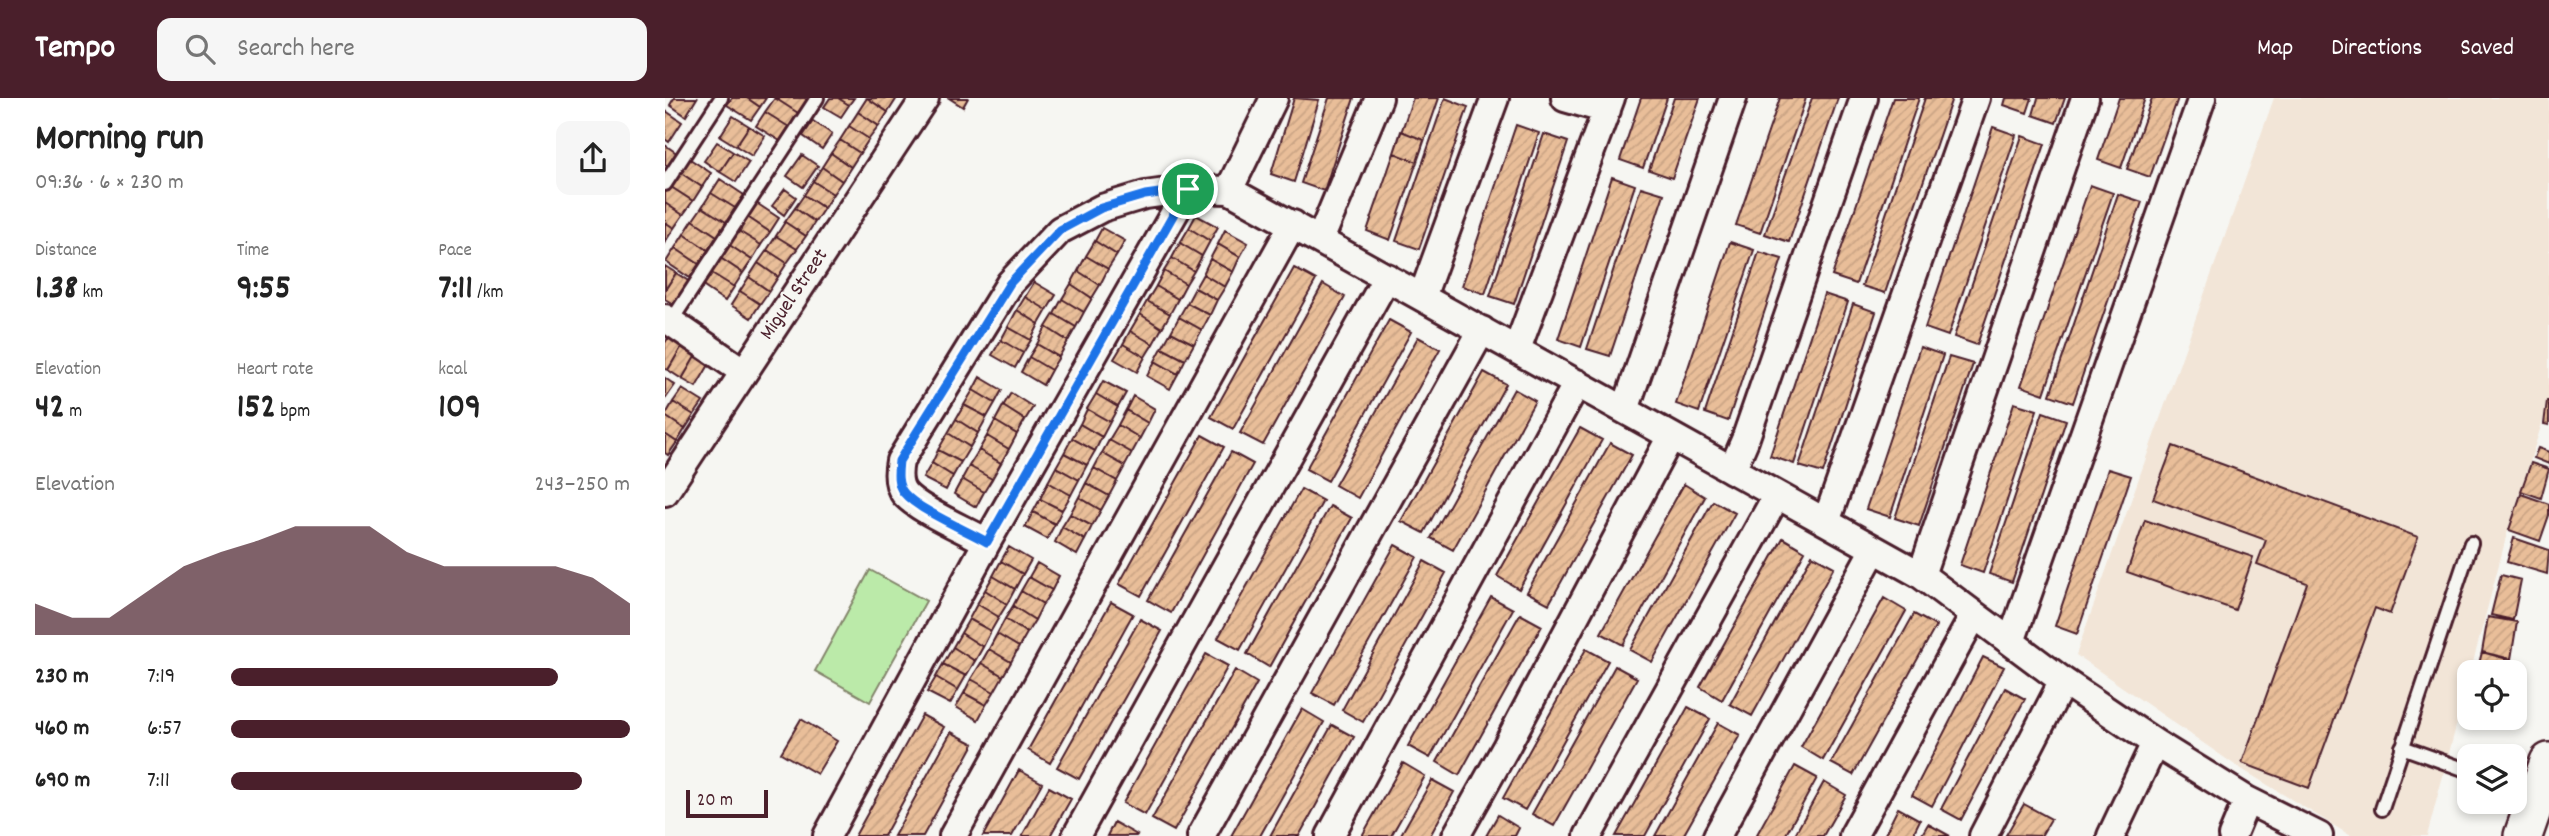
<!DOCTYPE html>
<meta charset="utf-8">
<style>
body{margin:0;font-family:Dekko,sans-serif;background:#f6f6f6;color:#222;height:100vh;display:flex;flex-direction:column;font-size:26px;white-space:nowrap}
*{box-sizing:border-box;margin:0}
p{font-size:23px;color:#767676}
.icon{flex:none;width:38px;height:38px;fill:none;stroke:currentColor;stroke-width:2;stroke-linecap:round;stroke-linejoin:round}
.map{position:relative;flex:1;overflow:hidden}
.panel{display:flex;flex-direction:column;background:#fff;width:665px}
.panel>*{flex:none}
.controls{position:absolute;left:1792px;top:562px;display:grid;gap:14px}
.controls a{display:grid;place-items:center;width:70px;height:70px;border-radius:14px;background:#fff;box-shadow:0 4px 10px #0003;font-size:35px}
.scale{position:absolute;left:21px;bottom:18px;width:82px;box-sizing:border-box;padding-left:7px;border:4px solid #4a1f2b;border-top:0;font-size:19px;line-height:24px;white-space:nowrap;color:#4a1f2b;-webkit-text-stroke:5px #f6f6f2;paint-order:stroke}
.pin{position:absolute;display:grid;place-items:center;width:60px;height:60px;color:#fff;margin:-30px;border:4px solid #fff;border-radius:50%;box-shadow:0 2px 7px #0007}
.round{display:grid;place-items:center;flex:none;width:74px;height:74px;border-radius:14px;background:#f6f6f6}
.headline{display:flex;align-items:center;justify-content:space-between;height:119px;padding:0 35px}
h1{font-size:38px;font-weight:700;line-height:52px}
.figures{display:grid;grid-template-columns:repeat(3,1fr);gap:10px;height:119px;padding:7px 35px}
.figures div{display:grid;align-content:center}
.figures b{font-size:35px;font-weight:700}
.figures small{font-size:19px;font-weight:400}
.figures p{font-size:19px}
.chart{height:196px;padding:14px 35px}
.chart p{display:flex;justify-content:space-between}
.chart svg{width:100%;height:126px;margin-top:7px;fill:#4a1f2b;opacity:.7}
ul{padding:0 35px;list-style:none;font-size:23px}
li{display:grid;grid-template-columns:112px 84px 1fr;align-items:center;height:52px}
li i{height:18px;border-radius:9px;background:#4a1f2b}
header{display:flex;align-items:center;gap:42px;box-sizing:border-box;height:98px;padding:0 35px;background:#4a1f2b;color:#fff}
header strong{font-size:33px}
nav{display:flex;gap:38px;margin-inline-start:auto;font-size:24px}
.search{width:490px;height:63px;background:#f6f6f6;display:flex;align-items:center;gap:18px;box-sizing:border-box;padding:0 24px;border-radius:14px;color:#767676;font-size:26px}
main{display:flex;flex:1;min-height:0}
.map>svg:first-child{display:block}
.built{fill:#f2e5d7}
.green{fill:#bbeaa9;stroke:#82846a;stroke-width:2}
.building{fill:url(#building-hatch);stroke:#4a1f2b;stroke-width:2}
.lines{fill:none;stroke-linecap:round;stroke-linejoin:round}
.lane-casing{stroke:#4a1f2b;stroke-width:18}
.street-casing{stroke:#4a1f2b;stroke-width:32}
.secondary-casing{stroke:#4a1f2b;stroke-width:42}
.lane{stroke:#f6f6f2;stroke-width:12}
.street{stroke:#f6f6f2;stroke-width:26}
.secondary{stroke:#f6f6f2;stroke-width:37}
.route-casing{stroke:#fff;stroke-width:14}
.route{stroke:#1a73e8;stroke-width:9}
.labels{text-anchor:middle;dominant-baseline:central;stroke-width:5;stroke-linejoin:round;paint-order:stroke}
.street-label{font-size:21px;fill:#4a1f2b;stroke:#f6f6f2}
</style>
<header>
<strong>Tempo</strong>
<div class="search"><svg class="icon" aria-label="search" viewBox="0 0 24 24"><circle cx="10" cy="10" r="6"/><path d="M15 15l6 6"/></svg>Search here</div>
<nav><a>Map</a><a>Directions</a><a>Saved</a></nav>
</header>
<main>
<section class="panel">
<div class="headline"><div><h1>Morning run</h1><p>09:36 · 6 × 230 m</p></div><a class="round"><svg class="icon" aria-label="share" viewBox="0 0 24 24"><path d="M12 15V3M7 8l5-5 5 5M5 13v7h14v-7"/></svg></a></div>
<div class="figures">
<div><p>Distance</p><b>1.38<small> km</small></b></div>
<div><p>Time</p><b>9:55</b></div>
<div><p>Pace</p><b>7:11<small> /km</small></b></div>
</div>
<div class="figures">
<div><p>Elevation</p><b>42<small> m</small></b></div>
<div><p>Heart rate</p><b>152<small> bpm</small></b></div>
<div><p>kcal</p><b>109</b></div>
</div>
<div class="chart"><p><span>Elevation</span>243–250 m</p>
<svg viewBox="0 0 160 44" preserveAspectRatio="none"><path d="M0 44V33L10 38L20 38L30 29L40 20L50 15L60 11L70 6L80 6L90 6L100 15L110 20L120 20L130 20L140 20L150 24L160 33V44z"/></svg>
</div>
<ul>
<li><b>230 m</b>7:19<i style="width:82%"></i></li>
<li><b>460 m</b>6:57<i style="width:100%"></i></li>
<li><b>690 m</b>7:11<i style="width:88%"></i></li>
</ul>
</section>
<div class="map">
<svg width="1884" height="738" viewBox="0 0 1884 738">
<defs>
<pattern id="building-hatch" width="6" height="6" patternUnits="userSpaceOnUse" patternTransform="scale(1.75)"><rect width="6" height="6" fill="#e9be99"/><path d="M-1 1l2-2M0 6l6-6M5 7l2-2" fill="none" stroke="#c9a384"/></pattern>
</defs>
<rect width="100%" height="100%" fill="#f6f6f2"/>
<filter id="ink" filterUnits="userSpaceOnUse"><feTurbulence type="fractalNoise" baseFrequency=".0143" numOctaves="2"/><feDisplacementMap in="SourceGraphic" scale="14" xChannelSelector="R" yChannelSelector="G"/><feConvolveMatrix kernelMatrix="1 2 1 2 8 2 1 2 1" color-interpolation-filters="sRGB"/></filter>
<g filter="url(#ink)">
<path class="built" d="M 1609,0 L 1884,0 L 1884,303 L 1842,436 L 1762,738 L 1686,738 L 1570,667 L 1411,557 Z"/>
<path class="green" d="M 205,472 L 261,503 L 205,604 L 150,573 Z"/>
<path class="building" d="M 9,0 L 32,0 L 21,18 L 5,7 Z
M 67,0 L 82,0 L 95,9 L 86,22 L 62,7 Z
M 82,0 L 101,0 L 95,9 Z
M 110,0 L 140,0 L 142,2 L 133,15 Z
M 110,0 L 133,15 L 124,29 L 100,14 Z
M 165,0 L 173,0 L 184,7 L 176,19 L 159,9 Z
M 173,0 L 189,0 L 184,7 Z
M 202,0 L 232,0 L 223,14 Z
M 202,0 L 223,14 L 214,28 L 193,14 Z
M 284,0 L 303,0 L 298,9 Z
M 629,0 L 654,2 L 629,84 L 606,76 Z
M 664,0 L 689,0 L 659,93 L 636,85 Z
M 748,0 L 774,0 L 725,142 L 702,133 Z
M 780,0 L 803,9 L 754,151 L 731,143 Z
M 976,0 L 1002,0 L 978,70 L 955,62 Z
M 1009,0 L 1035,0 L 1007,80 L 984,72 Z
M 1115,0 L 1141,0 L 1095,135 L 1071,127 Z
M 1147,0 L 1173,0 L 1124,144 L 1100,136 Z
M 1228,0 L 1254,0 L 1191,186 L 1167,178 Z
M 1260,0 L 1287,0 L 1220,195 L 1197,188 Z
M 1341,0 L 1367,0 L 1362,15 L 1339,7 Z
M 1373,0 L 1400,0 L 1391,25 L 1368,17 Z
M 1454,0 L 1480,0 L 1456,70 L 1433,62 Z
M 1487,0 L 1513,0 L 1485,79 L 1462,71 Z
M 1,13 L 17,24 L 4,44 L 0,41 Z
M 100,14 L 124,29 L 115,43 L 91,28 Z
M 193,14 L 214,28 L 204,41 L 184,28 Z
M 68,18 L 84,28 L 71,48 L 55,38 Z
M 148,23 L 167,36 L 157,51 L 138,38 Z
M 851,27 L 874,35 L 820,196 L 797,188 Z
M 84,28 L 100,38 L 87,58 L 71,48 Z
M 184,28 L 204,41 L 195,55 L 175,42 Z
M 1328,29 L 1351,37 L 1283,238 L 1260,230 Z
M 736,33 L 759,42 L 752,64 L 729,55 Z
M 879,36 L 903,44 L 849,206 L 825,198 Z
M 1357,38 L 1380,46 L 1312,247 L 1289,239 Z
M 175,42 L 195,55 L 186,69 L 166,55 Z
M 52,44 L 68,54 L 55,74 L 39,63 Z
M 0,47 L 13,56 L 4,69 L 0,67 Z
M 68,54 L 84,64 L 71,84 L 55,74 Z
M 166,55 L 186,69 L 177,83 L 157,69 Z
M 137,57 L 153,68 L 138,89 L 122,78 Z
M 22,59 L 46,75 L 37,89 L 13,73 Z
M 157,69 L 177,83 L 168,96 L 148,83 Z
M 13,73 L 37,89 L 28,103 L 3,87 Z
M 947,79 L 970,87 L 916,249 L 893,241 Z
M 55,81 L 79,97 L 70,110 L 46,95 Z
M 148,83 L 168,96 L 159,110 L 139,97 Z
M 3,87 L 28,103 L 18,117 L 0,105 L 0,92 Z
M 1425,87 L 1448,95 L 1379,296 L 1356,288 Z
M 976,89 L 999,96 L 945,258 L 922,251 Z
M 120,91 L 131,99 L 119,117 L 107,108 Z
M 46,95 L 70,110 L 61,124 L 37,109 Z
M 1453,96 L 1477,104 L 1408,305 L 1385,297 Z
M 139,97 L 159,110 L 150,124 L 130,110 Z
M 90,104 L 114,120 L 105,134 L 81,118 Z
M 0,105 L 18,117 L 9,130 L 0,124 Z
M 37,109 L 61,124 L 52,138 L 28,122 Z
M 130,110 L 150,124 L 141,138 L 120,124 Z
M 531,117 L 553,129 L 545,143 L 524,130 Z
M 81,118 L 105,134 L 96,147 L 72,132 Z
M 28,122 L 52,138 L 43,152 L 19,136 Z
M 0,124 L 9,130 L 0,144 Z
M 120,124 L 141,138 L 132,151 L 111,138 Z
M 437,130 L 460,143 L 452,157 L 430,143 Z
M 524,130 L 545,143 L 537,158 L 515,145 Z
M 72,132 L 96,147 L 87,162 L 63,146 Z
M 560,132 L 583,145 L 575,159 L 553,146 Z
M 19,136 L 43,152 L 34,166 L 10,150 Z
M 111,138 L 132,151 L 122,165 L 102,152 Z
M 430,143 L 452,157 L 443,171 L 421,158 Z
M 1065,144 L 1089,152 L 1034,314 L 1011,306 Z
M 515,145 L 537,158 L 529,173 L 507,160 Z
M 63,146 L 87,162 L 78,175 L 54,159 Z
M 553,146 L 575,159 L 568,174 L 545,161 Z
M 10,150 L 34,166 L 25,180 L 1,164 Z
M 102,152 L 122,165 L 113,179 L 93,165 Z
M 1094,154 L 1117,161 L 1063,323 L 1040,315 Z
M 421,158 L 443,171 L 435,187 L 413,173 Z
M 54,159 L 78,175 L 69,189 L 45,174 Z
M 507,160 L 529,173 L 521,186 L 499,173 Z
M 545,161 L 568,174 L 560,189 L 538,176 Z
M 93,165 L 113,179 L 104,193 L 84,179 Z
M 0,168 L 11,175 L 0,192 Z
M 629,170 L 651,182 L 568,331 L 546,319 Z
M 413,173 L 435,187 L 427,200 L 406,186 Z
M 499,173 L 521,186 L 513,201 L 491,188 Z
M 45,174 L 69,189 L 60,203 L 36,187 Z
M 11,175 L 25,184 L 10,207 L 0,201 L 0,192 Z
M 538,176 L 560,189 L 552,202 L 530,190 Z
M 84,179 L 104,193 L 95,206 L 75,193 Z
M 369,184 L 391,197 L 382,212 L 360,199 Z
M 406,186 L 427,200 L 419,214 L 397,201 Z
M 658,186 L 680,199 L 598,347 L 575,335 Z
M 491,188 L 513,201 L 505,216 L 482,203 Z
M 530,190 L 552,202 L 545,217 L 522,205 Z
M 75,193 L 95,206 L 86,220 L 66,207 Z
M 1159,196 L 1183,204 L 1129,366 L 1105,358 Z
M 360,199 L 382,212 L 374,226 L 352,212 Z
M 397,201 L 419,214 L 411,229 L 389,216 Z
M 482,203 L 505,216 L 497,230 L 475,216 Z
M 522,205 L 545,217 L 537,232 L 514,219 Z
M 1188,206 L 1211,214 L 1158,375 L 1134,368 Z
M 352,212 L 374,226 L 366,242 L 343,229 Z
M 389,216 L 411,229 L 403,243 L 381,229 Z
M 475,216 L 497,230 L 488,246 L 465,233 Z
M 514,219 L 537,232 L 529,246 L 506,234 Z
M 724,222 L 746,234 L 663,383 L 641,371 Z
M 343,229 L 366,242 L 358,255 L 336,242 Z
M 381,229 L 403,243 L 394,259 L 372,246 Z
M 465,233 L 488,246 L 480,259 L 458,246 Z
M 506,234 L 529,246 L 520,262 L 497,250 Z
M 753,239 L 775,251 L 693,400 L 670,387 Z
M 3,240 L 17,248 L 3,272 L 0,271 L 0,245 Z
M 336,242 L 358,255 L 350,270 L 327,257 Z
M 372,246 L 394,259 L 386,272 L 364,259 Z
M 458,246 L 480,259 L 472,274 L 449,261 Z
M 17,248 L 31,257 L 17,281 L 3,272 Z
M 1255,249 L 1278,257 L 1225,419 L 1201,411 Z
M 497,250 L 520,262 L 513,276 L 490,263 Z
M 31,257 L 45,265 L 31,289 L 17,281 Z
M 364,259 L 386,272 L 378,287 L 356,274 Z
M 1284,259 L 1308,266 L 1254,428 L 1230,420 Z
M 490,263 L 513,276 L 505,291 L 482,278 Z
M 819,274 L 841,286 L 759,435 L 736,423 Z
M 315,279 L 337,292 L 330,305 L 308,292 Z
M 0,280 L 10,287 L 1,300 L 0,300 Z
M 438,283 L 461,295 L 453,309 L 431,296 Z
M 17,291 L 38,304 L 29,317 L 8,304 Z
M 849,291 L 870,303 L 788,452 L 766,440 Z
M 308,292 L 330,305 L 322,319 L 299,307 Z
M 346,295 L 368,309 L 360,322 L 338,308 Z
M 431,296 L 453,309 L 445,324 L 422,311 Z
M 468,298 L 490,311 L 483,325 L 461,312 Z
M 1882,303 L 1884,303 L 1884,327 L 1879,326 Z
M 8,304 L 29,317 L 20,331 L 0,318 Z
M 1349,305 L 1372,312 L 1318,475 L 1295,467 Z
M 299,307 L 322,319 L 313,335 L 291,321 Z
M 338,308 L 360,322 L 352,336 L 330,323 Z
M 422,311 L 445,324 L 437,339 L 415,326 Z
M 461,312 L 483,325 L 475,340 L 453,327 Z
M 1378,314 L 1401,322 L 1347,484 L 1324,476 Z
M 0,318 L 20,331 L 12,344 L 0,336 Z
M 291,321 L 313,335 L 305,349 L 283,335 Z
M 330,323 L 352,336 L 344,351 L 322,338 Z
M 415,326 L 437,339 L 430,353 L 407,340 Z
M 453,327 L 475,340 L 467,355 L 444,342 Z
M 915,330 L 937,342 L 854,491 L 832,478 Z
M 283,335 L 305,349 L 296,364 L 273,352 Z
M 0,336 L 12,344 L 3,357 L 0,355 Z
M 537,337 L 559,349 L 476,498 L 454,486 Z
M 322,338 L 344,351 L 336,365 L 314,352 Z
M 407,340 L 430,353 L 422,367 L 399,355 Z
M 444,342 L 467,355 L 460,368 L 437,355 Z
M 945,345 L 967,357 L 884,506 L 862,494 Z
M 1508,348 L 1753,439 L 1725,516 L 1710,510 L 1644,690 L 1577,665 L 1642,485 L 1592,466 L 1601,442 L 1488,401 Z
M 1873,350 L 1884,354 L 1884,366 L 1869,360 Z
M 273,352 L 296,364 L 288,378 L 267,365 Z
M 314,352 L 336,365 L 327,381 L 304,368 Z
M 566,354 L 588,366 L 506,515 L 483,502 Z
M 399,355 L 422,367 L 414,382 L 391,369 Z
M 437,355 L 460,368 L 452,383 L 429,370 Z
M 267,365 L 288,378 L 281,392 L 258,380 Z
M 1866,365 L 1884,371 L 1876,400 L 1856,393 Z
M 304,368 L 327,381 L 319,394 L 297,381 Z
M 391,369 L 414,382 L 406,397 L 383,384 Z
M 429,370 L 452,383 L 444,398 L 421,385 Z
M 1443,371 L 1466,378 L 1412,536 L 1390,528 Z
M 297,381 L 319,394 L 311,409 L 289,396 Z
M 383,384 L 406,397 L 397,412 L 375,401 Z
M 421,385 L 444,398 L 436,412 L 414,399 Z
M 1019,386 L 1040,399 L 958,547 L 936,535 Z
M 636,391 L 658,403 L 575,552 L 553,540 Z
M 1856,396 L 1884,406 L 1884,417 L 1875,443 L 1844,432 Z
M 414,399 L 436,412 L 427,428 L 405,416 Z
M 375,401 L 397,412 L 390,426 L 368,414 Z
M 1048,403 L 1070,415 L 987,564 L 965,552 Z
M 665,408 L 687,420 L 604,569 L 582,556 Z
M 368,414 L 390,426 L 382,441 L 360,429 Z
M 405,416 L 427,428 L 420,442 L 397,429 Z
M 1480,422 L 1588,459 L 1570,512 L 1462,474 Z
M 397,429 L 420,442 L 412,457 L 390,444 Z
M 1118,440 L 1140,453 L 1057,602 L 1035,589 Z
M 1849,440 L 1884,452 L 1882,476 L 1842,464 Z
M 730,447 L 752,459 L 669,607 L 647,595 Z
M 344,449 L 366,462 L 358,476 L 336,463 Z
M 1147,457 L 1169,469 L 1087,618 L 1065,606 Z
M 336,463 L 358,476 L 350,491 L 328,478 Z
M 759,463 L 781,475 L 698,624 L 677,612 Z
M 372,465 L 394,478 L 387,492 L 364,479 Z
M 1836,477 L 1856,482 L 1848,522 L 1826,517 Z
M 328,478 L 350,491 L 342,506 L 320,492 Z
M 364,479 L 387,492 L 378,506 L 356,493 Z
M 320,492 L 342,506 L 334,519 L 312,506 Z
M 356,493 L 378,506 L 370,522 L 348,508 Z
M 826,499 L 848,511 L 765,660 L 743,648 Z
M 1219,500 L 1241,513 L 1158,662 L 1136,649 Z
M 446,504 L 468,516 L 385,665 L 363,652 Z
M 312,506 L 334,519 L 326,533 L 304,521 Z
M 348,508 L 370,522 L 362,535 L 340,521 Z
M 855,516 L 877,528 L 794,677 L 772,664 Z
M 1249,516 L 1271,528 L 1188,677 L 1166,665 Z
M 1823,519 L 1852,524 L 1846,561 L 1817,554 Z
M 304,521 L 326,533 L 318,549 L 296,535 Z
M 340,521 L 362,535 L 354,549 L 332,536 Z
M 475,521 L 497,533 L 414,681 L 392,669 Z
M 296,535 L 318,549 L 310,563 L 288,549 Z
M 332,536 L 354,549 L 346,564 L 324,551 Z
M 288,549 L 310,563 L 301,578 L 278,566 Z
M 324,551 L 346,564 L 338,578 L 316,565 Z
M 921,551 L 943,563 L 860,712 L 838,700 Z
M 1817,554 L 1842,561 L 1837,574 L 1812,574 Z
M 541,556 L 563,568 L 480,717 L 458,705 Z
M 1318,559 L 1339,569 L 1267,708 L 1247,697 Z
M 316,565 L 338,578 L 329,594 L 306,581 Z
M 278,566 L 301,578 L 293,592 L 271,579 Z
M 950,568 L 972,580 L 889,728 L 867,716 Z
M 570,572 L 592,585 L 509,733 L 487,721 Z
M 271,579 L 293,592 L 285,606 L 262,594 Z
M 306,581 L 329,594 L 321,607 L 299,595 Z
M 1340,590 L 1360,601 L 1296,722 L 1276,711 Z
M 299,595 L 321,607 L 313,622 L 291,609 Z
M 1023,609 L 1045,621 L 980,738 L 951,738 Z
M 637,611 L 659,624 L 595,738 L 566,738 Z
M 257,617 L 279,629 L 219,738 L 190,738 Z
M 136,621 L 172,643 L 152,676 L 116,655 Z
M 1053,625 L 1075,637 L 1018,738 L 990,738 Z
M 667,627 L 689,639 L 634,738 L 605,738 Z
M 286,634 L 309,646 L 258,738 L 229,738 Z
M 738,665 L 760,678 L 726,738 L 697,738 Z
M 1130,668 L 1152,680 L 1120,738 L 1091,738 Z
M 354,672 L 377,685 L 347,738 L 318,738 Z
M 767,682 L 789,694 L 765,738 L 735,738 Z
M 1159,684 L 1181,697 L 1158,738 L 1129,738 Z
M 384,689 L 406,701 L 385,738 L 357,738 Z
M 1359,706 L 1386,721 L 1376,738 L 1341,737 Z
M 1233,710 L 1255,722 L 1247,738 L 1219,738 Z
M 833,717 L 854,730 L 850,738 L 821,738 Z
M 449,724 L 472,737 L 471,738 L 442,738 Z
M 1263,726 L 1285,738 L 1256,738 Z"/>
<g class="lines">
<defs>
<path id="lane" d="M 0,86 L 56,0
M 5,225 L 152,0
M 1737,649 L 1804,673
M 1717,711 L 1806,445"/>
<path id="street" d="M 900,0 L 942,12
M 564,92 L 609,0
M 655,142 L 714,0
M 757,199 L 830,0
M 0,220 L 79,274
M 852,251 L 946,0
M 960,312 L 1068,0
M 1067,372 L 1080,342 L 1199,0
M 0,394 L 260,0
M 1161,424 L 1311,0
M 322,444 C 301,432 253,412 239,395 C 232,386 233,373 235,363 L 345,185 L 395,132 L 437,110 L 480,97 L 523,91 L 564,92 L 1256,477 L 1398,583 L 1490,645 L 1582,702 L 1654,738
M 1256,477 L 1420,0
M 1346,544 L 1537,0
M 162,738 L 322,444 L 523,91
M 288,738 L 628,126
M 411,738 L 722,179
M 536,738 L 817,232
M 665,738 L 912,285
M 791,738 L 841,649 L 1006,338
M 923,738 L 1112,397
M 1052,738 L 1209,451
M 1188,738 L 1309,517
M 1318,738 L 1398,583
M 1446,738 L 1490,645
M 1567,738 L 1582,702"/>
<path id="secondary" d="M 1858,738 L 1884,664"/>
</defs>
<use href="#lane" class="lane-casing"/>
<use href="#street" class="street-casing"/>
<use href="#secondary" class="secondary-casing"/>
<use href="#lane" class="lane"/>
<use href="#street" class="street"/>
<use href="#secondary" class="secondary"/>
</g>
</g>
<g class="lines" filter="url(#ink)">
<defs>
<path id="route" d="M 523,91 L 322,444 C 301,432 253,412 239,395 C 231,386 233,373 234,363 L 345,185 L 395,132 L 436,110 L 480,97 Z"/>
</defs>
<use href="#route" class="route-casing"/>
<use href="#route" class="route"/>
</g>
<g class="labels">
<g class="street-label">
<text transform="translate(130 197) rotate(-56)">Miguel Street</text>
</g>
</g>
</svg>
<div class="controls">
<a><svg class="icon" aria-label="locate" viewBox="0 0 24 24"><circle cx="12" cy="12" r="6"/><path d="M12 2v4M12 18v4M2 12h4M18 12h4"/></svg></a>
<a><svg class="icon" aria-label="layers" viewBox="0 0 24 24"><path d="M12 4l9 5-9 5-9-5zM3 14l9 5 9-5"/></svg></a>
</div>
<div class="scale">20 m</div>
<div class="pin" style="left:523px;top:91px;background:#1e9e55"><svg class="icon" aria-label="arrive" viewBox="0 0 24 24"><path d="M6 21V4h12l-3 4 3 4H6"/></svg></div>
</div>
</main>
